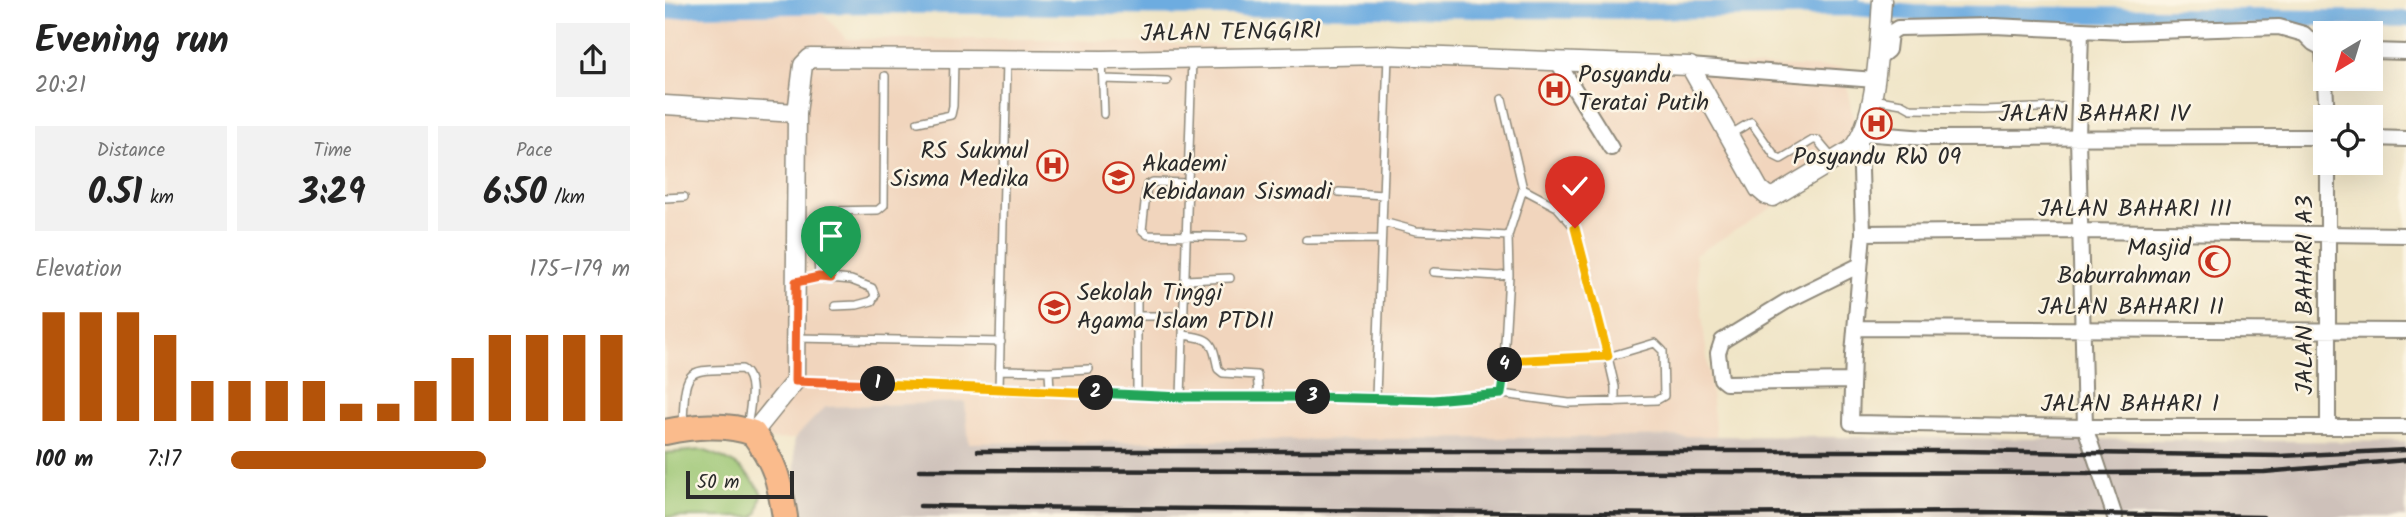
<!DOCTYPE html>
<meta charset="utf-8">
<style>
body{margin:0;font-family:Kalam,sans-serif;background:#f2f2f2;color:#222;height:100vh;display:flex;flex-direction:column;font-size:26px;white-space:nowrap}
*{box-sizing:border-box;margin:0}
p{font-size:23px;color:#767676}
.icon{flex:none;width:38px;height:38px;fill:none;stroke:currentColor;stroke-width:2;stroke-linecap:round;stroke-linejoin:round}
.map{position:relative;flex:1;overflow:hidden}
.drawer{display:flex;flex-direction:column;background:#fff;width:665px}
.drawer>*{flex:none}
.needle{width:46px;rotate:218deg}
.fabs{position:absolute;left:1648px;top:21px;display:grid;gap:14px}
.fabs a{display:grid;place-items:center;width:70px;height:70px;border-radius:0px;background:#fff;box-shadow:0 7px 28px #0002;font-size:35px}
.scale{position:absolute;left:21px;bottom:18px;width:108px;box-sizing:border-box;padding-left:7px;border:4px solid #2b2b2b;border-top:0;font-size:19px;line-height:24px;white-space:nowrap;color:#2b2b2b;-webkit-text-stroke:5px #fcf5e5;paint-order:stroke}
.pin{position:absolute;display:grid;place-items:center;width:60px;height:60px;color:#fff;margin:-72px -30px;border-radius:50% 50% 50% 0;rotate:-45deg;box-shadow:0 0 7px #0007}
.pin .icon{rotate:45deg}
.km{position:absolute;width:35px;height:35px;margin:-18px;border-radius:50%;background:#222;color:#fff;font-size:19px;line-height:35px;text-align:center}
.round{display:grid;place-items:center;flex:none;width:74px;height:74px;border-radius:0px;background:#f2f2f2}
.overview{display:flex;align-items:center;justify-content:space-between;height:119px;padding:0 35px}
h1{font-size:38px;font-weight:800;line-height:52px}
.stats{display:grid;grid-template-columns:repeat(3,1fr);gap:10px;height:119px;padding:7px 35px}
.stats div{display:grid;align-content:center;border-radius:0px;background:#f2f2f2;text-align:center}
.stats b{font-size:35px;font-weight:800}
.stats small{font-size:19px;font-weight:400}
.stats p{font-size:19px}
.chart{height:196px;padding:14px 35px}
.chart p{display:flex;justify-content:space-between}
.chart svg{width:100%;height:126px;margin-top:7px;stroke:#b45309;stroke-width:6}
ul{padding:0 35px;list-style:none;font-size:23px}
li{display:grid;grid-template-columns:112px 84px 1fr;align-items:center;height:52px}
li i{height:18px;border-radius:9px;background:#b45309}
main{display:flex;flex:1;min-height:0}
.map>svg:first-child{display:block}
.built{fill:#f1d5bd}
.industrial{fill:#cec1ba}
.green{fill:#9ac571;stroke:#62784e;stroke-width:2}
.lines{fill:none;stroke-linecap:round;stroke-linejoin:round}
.stream{stroke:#6dace0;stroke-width:4.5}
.canal{stroke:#6dace0;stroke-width:16}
.service-casing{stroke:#8e8879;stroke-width:10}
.minor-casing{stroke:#8e8879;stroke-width:18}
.tertiary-casing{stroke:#8e8879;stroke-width:21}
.trunk-casing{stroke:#8e8879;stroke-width:28}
.service{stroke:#fff;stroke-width:7}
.minor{stroke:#fff;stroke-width:14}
.tertiary{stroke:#fff;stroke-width:18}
.trunk{stroke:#fabb8c;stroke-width:24}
.rail{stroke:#2b2b2b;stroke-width:4.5}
.split-1-casing{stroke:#fff;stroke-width:14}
.split-2-casing{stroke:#fff;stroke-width:14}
.split-3-casing{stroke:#fff;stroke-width:14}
.split-4-casing{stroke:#fff;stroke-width:14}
.split-5-casing{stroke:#fff;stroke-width:14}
.split-1{stroke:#f0652b;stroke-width:9}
.split-2{stroke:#f5b400;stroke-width:9}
.split-3{stroke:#22a559;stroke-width:9}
.split-4{stroke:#22a559;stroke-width:9}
.split-5{stroke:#f5b400;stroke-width:9}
.labels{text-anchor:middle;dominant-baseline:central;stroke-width:5;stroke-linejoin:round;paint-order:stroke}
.street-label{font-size:24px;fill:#2b2b2b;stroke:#fcf5e5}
.poi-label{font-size:24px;fill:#2b2b2b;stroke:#fcf5e5;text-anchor:start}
</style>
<main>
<section class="drawer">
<div class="overview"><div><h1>Evening run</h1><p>20:21</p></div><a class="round"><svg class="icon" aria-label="share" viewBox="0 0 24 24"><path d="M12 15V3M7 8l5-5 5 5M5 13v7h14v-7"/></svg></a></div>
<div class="stats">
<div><p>Distance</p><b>0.51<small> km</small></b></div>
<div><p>Time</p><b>3:29</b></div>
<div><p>Pace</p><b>6:50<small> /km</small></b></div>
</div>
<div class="chart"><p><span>Elevation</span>175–179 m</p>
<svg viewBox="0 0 160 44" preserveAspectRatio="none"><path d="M5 44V6M15 44V6M25 44V6M35 44V14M45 44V30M55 44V30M65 44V30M75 44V30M85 44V38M95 44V38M105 44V30M115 44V22M125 44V14M135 44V14M145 44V14M155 44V14"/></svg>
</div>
<ul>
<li><b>100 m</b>7:17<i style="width:64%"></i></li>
</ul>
</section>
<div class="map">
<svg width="1741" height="517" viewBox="0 0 1741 517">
<rect width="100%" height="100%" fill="#fcf5e5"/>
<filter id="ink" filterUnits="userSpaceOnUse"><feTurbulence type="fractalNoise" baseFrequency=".0143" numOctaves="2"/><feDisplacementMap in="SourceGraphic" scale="14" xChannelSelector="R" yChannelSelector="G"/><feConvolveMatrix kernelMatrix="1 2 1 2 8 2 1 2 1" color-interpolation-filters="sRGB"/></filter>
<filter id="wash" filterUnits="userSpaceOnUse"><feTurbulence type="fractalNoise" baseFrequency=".00686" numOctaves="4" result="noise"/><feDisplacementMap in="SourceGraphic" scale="28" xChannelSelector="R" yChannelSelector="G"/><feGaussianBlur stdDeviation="1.57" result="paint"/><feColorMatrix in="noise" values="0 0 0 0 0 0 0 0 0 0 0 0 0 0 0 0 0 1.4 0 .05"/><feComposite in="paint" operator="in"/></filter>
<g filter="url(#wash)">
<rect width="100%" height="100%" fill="#f0e5c7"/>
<path class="built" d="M 81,14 L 158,14 L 182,39 L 374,39 L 1039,65 L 1178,68 L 1195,154 L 1030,255 L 1051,436 L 303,443 L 300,402 L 161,407 L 129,439 L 0,443 L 0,18 Z"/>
<path class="industrial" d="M 300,402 L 304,443 L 1051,436 L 1741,442 L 1741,517 L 132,517 L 129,439 L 160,407 Z"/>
<path class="green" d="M 37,450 C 63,458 84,469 97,494 L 93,512 L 89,517 L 0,517 L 0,453 Z"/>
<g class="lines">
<path class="stream" d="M 1189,8 L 1192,0"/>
<path class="canal" d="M 0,12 L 29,8 L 175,5 L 972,11 L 1189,8 L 1249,13 L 1741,19"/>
</g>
</g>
<g filter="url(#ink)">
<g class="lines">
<defs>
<path id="service" d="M 437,60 L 439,114
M 438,79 L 502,81
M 837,99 L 858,189 L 892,207 L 910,228 L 943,357 L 950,387 L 950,402
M 1208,99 L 1237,104 L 1246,109 L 1318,110 L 1397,107
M 253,122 L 286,115 L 288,106 L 289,59
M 1066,134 L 1086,122 L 1110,156 L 1116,159 L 1148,140 L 1152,140 L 1168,159
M 523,183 L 488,182 L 482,185 L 477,230 L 483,235 L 579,237
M 674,192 L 718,195
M 0,198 L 19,197
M 718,222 L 751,231 L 843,236 L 844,275 L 837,394
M 843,236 L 858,189
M 641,240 L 716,239
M 769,272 L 833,276 L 844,275
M 520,280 L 565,278
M 131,282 L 154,277
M 170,306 L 192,305 L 207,301 L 210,295 L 207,288 L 186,280 L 154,277 L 152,233 L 155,219 L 165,211 L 213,210 L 219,205 L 220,76
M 473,316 L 519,316
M 518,335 C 547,339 547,340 553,369 L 558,373 L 592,375 L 594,397
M 131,338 L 336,342
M 336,370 L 384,371 L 424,369
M 384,371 L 385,390
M 131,381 L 334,388 L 516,397 L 711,397 L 767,400 L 837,394 L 904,403 L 992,400 L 999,396 L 998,351 L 990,343 L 943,357 L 840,361
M 334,388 L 342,60
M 472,395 L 472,295
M 516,397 L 527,59
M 711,397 L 723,55
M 18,424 C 20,364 21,371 77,369 C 93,379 84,412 82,428"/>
<path id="minor" d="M 1416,31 L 1413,137 L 1420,427 L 1450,517
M 1658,50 L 1662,117
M 1706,51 L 1741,52
M 1212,59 L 1223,50 L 1225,33 L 1233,28 L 1329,26 L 1460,32 L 1614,27 L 1639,34 L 1648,43 L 1661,50
M 892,61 L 946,148
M 1025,66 L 1210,80
M 1197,133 L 1261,138 L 1661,137
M 1706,138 L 1741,139
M 1198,233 L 1415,231 L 1741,235
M 1191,328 L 1741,331
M 1187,381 L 1061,383 L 1056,379 L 1053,353 L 1057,341 L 1122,301 L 1195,265
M 1186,423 L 1188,354 L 1198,233 L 1195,139
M 1189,423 L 1420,427 L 1741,427
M 1663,426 L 1663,163"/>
<path id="tertiary" d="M 0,105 L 132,113
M 88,433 L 130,381 L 132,113 L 138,65 L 145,58 L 437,60 L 723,55 L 1025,66 L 1094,189 L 1101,195 L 1108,197 L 1186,150 C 1213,121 1214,39 1217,0"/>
<path id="trunk" d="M 0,432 C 27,426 62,423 88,433 C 111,464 114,480 120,517"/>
</defs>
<use href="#service" class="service-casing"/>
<use href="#minor" class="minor-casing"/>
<use href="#tertiary" class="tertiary-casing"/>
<use href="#trunk" class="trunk-casing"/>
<use href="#service" class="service"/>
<use href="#minor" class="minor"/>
<use href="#tertiary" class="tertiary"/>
<use href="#trunk" class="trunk"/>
<path class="rail" d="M 313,451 L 1296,451 L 1616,456 L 1741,450
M 254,470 L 1436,473 L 1599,472 L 1741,460
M 255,506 L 1012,514 L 1318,512 L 1598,517"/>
</g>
</g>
<g class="lines" filter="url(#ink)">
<defs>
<path id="split-1" d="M 166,278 L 154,277 L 131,282 L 130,381 L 213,384"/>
<path id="split-2" d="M 213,384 L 431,393"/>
<path id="split-3" d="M 431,393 L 516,397 L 648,397"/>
<path id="split-4" d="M 648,397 L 768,400 L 836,394 L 840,365"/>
<path id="split-5" d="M 840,365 L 840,361 L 943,356 L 910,228"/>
</defs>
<use href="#split-1" class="split-1-casing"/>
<use href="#split-2" class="split-2-casing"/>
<use href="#split-3" class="split-3-casing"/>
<use href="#split-4" class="split-4-casing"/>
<use href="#split-5" class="split-5-casing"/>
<use href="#split-1" class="split-1"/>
<use href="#split-2" class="split-2"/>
<use href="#split-3" class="split-3"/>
<use href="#split-4" class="split-4"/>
<use href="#split-5" class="split-5"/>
</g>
<defs>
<symbol id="hospital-ring" viewBox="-11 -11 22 22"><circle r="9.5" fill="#fcf5e5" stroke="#c8321e" stroke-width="1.5"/><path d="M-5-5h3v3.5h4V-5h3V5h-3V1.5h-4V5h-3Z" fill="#c8321e"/></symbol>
<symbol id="university-ring" viewBox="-11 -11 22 22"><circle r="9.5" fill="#fcf5e5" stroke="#c8321e" stroke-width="1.5"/><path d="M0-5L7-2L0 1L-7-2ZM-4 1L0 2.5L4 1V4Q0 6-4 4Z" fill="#c8321e"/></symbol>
<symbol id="mosque-ring" viewBox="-11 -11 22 22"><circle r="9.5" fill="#fcf5e5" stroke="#c8321e" stroke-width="1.5"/><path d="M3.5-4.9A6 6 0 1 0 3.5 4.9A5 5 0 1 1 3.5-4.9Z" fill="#c8321e"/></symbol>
</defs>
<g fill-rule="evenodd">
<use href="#hospital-ring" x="872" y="72" width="35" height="35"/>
<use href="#hospital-ring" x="1194" y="106" width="35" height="35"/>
<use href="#hospital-ring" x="370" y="148" width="35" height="35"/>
<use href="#university-ring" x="436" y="160" width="35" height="35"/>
<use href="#mosque-ring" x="1532" y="244" width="35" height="35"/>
<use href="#university-ring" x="372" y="290" width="35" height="35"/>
</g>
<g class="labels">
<g class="street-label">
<text transform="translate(566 33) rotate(-1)">JALAN TENGGIRI</text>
<text x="1429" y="114">JALAN BAHARI IV</text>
<text x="1470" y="209">JALAN BAHARI III</text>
<text transform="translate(1640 295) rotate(-90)">JALAN BAHARI A3</text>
<text x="1466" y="307">JALAN BAHARI II</text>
<text x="1465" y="404">JALAN BAHARI I</text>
</g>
<g class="poi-label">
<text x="913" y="75">Posyandu<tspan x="913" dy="28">Teratai Putih</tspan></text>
<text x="364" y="151" text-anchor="end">RS Sukmul<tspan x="364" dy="28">Sisma Medika</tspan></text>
<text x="1212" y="157" text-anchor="middle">Posyandu RW 09</text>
<text x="477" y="164">Akademi<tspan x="477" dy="28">Kebidanan Sismadi</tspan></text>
<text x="1526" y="248" text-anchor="end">Masjid<tspan x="1526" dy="28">Baburrahman</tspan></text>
<text x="412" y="293">Sekolah Tinggi<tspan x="412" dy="28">Agama Islam PTDII</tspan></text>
</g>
</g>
</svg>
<div class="fabs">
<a><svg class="needle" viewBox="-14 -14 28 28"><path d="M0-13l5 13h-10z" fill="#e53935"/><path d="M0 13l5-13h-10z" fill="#767676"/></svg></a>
<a><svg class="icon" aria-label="locate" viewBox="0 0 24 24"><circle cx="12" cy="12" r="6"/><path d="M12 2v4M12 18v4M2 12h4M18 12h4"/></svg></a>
</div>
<div class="scale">50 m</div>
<div class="pin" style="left:166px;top:278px;background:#1e9e55"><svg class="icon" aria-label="arrive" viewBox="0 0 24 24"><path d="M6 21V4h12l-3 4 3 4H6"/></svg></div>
<div class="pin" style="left:910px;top:228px;background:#d93025"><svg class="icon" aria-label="check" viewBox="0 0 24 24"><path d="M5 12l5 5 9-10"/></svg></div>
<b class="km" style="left:213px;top:384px">1</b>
<b class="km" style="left:431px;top:393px">2</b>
<b class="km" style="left:648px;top:397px">3</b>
<b class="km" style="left:840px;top:365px">4</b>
</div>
</main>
